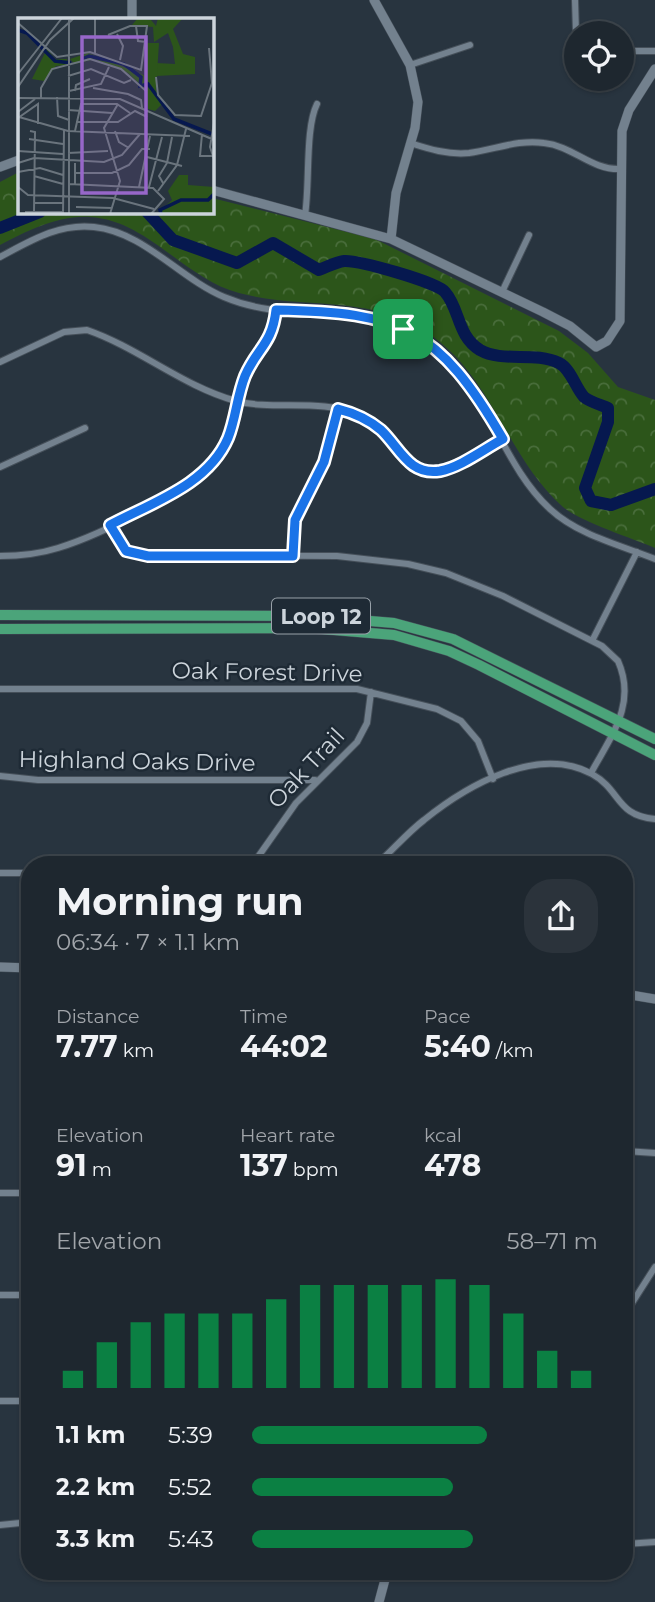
<!DOCTYPE html>
<meta charset="utf-8">
<style>
body{margin:0;font-family:Montserrat,sans-serif;background:#2b333b;color:#f1f3f6;height:100vh;display:flex;flex-direction:column;font-size:26px;white-space:nowrap}
*{box-sizing:border-box;margin:0}
p{font-size:23px;color:#a1a5aa}
.icon{flex:none;width:38px;height:38px;fill:none;stroke:currentColor;stroke-width:2;stroke-linecap:round;stroke-linejoin:round}
.map{position:relative;flex:1;overflow:hidden}
.panel{position:absolute;left:21px;top:856px;width:612px;height:724px;display:flex;flex-direction:column;background:#1e272f;border-radius:28px;box-shadow:0 2px 5px #0004,0 0 0 2px #3c444b}
.panel>*{flex:none}
.buttons{position:absolute;left:564px;top:21px;display:grid;gap:14px}
.buttons a{display:grid;place-items:center;width:70px;height:70px;border-radius:50%;background:#1e272f;box-shadow:0 2px 5px #0004,0 0 0 2px #3c444b;font-size:35px}
.pin{position:absolute;display:grid;place-items:center;width:60px;height:60px;color:#fff;margin:-30px;border-radius:14px;box-shadow:0 4px 10px #0006}
.round{display:grid;place-items:center;flex:none;width:74px;height:74px;border-radius:28px;background:#2b333b}
.overview{display:flex;align-items:center;justify-content:space-between;height:119px;padding:0 35px}
h1{font-size:38px;font-weight:700;line-height:52px}
.metrics{display:grid;grid-template-columns:repeat(3,1fr);gap:10px;height:119px;padding:7px 35px}
.metrics div{display:grid;align-content:center}
.metrics b{font-size:30px;font-weight:700}
.metrics small{font-size:19px;font-weight:400}
.metrics p{font-size:19px}
.chart{height:196px;padding:14px 35px}
.chart p{display:flex;justify-content:space-between}
.chart svg{width:100%;height:126px;margin-top:7px;stroke:#0b8043;stroke-width:6}
ul{padding:0 35px;list-style:none;font-size:23px}
li{display:grid;grid-template-columns:112px 84px 1fr;align-items:center;height:52px}
li i{height:18px;border-radius:9px;background:#0b8043}
.map>svg:first-child{display:block}
.park{fill:url(#park-crowns)}
.lines{fill:none;stroke-linecap:round;stroke-linejoin:round}
.river{stroke:#06184f;stroke-width:12}
.street-casing{stroke:#454f59;stroke-width:8}
.secondary-casing{stroke:#454f59;stroke-width:10}
.primary-casing{stroke:#454f59;stroke-width:11}
.street{stroke:#73818e;stroke-width:6}
.secondary{stroke:#73818e;stroke-width:9}
.primary{stroke:#4ba47a;stroke-width:10}
.route-casing{stroke:#fff;stroke-width:14}
.route{stroke:#1a73e8;stroke-width:9}
.labels{text-anchor:middle;dominant-baseline:central;stroke-width:5;stroke-linejoin:round;paint-order:stroke}
.shield{fill:#1e2a35;stroke:#98a1a9;stroke-width:2}
.shield-label{font-size:21px;font-weight:bold;fill:#ccd4db}
.street-label{font-size:23px;fill:#ccd4db;stroke:#1e2a35}
.inset-river{fill:none;stroke:#06184f;stroke-width:3.5}
.inset-road{fill:none;stroke:#6a747d;stroke-width:2}
.view{fill:#9767c9;fill-opacity:0.15;stroke:#9767c9;stroke-width:3.5}
.inset-edge{fill:none;stroke:#ccd4db;stroke-width:3.5}
</style>
<div class="map">
<svg width="655" height="1602" viewBox="0 0 655 1602">
<defs>
<pattern id="park-crowns" width="20" height="18" patternUnits="userSpaceOnUse" patternTransform="scale(1.75)"><rect width="20" height="18" fill="#2c551a"/><path d="M2 6a3 3 0 1 1 6 0M12 15a3 3 0 1 1 6 0" fill="none" stroke="#496d3b"/></pattern>
</defs>
<rect width="100%" height="100%" fill="#28343f"/>
<path class="park" d="M 19,172 L 19,212 L 212,212 L 212,198 L 375,239 L 559,331 L 588,353 L 618,387 L 655,400 L 655,548 C 632,538 581,522 563,507 C 508,459 493,379 432,336 C 370,292 307,311 239,293 C 185,279 147,220 90,217 C 58,215 27,231 0,245 L 0,182 Z"/>
<g class="lines">
<path class="river" d="M 147,212 L 173,240 L 237,263 L 273,243 L 319,270 C 327,267 336,262 344,261 C 358,260 437,282 445,292 C 460,309 457,336 480,350 C 503,363 534,351 559,363 C 571,369 575,387 584,397 C 590,402 601,405 608,408 L 608,422 L 585,488 L 591,501 L 611,505 L 655,489
M 0,228 L 40,212"/>
<defs>
<path id="street" d="M 575,0 L 576,33
M 621,51 L 655,51
M 410,65 L 470,45
M 410,143 C 429,149 448,155 469,153 C 494,150 518,139 544,143 C 573,146 591,170 620,169
M 305,215 C 310,184 305,128 317,104
M 0,257 C 30,241 59,223 94,227 C 144,232 179,278 224,297 C 297,328 358,292 432,347 C 489,388 500,463 550,509 C 578,535 620,545 655,559
M 502,292 L 529,235
M 0,362 L 64,332 L 87,330 C 139,348 182,386 236,401 C 274,411 322,398 357,415 C 385,428 403,470 431,471 C 455,472 482,450 503,439
M 0,467 L 85,428
M 109,525 L 120,544 L 136,555 L 337,556 L 408,564 L 446,573 L 503,596 L 602,646 L 618,661 C 637,704 611,736 591,773
M 0,556 C 20,556 39,554 58,548 C 100,535 197,488 221,452 C 236,429 235,401 246,376 C 257,348 272,345 276,310
M 293,556 L 295,520 L 324,462 L 338,409
M 592,641 L 637,552
M 0,689 L 357,689 L 437,709 L 461,721 L 478,741 L 493,779
M 0,776 L 38,780 L 315,780
M 253,864 L 296,803 L 357,742 L 367,723 L 371,692
M 377,864 C 393,850 407,833 424,820 C 466,786 538,744 592,774 C 621,790 616,816 655,819
M 0,873 L 30,873
M 625,1151 L 655,1153
M 0,1193 L 30,1193
M 0,1295 L 30,1295
M 625,1314 L 655,1267
M 0,1401 L 30,1401
M 0,1525 L 30,1522
M 625,1544 L 655,1542"/>
<path id="secondary" d="M 374,0 L 410,65 L 418,102 L 415,128 L 396,193 L 391,239
M 132,19 L 132,0
M 0,167 L 19,160
M 212,190 L 391,239 L 543,312 L 570,326 L 596,347 L 607,341 L 620,321 L 622,131 L 629,110 L 655,69
M 0,967 L 30,968
M 625,994 L 655,999
M 379,1602 L 387,1572"/>
<path id="primary" d="M 0,615 L 310,616 L 394,623 L 453,639 L 655,739
M 0,629 L 310,628 L 394,635 L 449,651 L 479,665 L 655,755"/>
</defs>
<use href="#street" class="street-casing"/>
<use href="#secondary" class="secondary-casing"/>
<use href="#primary" class="primary-casing"/>
<use href="#street" class="street"/>
<use href="#secondary" class="secondary"/>
<use href="#primary" class="primary"/>
</g>
<g class="lines">
<defs>
<path id="route" d="M 276,310 C 401,312 439,328 503,439 C 484,449 461,467 440,471 C 409,476 400,448 381,430 C 368,419 354,413 338,409 L 324,462 L 295,520 L 293,556 L 148,556 L 126,551 L 110,525 C 151,503 208,485 228,438 C 236,418 237,396 245,376 C 257,348 272,345 276,310 Z"/>
</defs>
<use href="#route" class="route-casing"/>
<use href="#route" class="route"/>
</g>
<g class="labels">
<rect class="shield" x="272" y="598.5" width="98" height="35" rx="5"/>
<g class="shield-label">
<text x="321" y="616">Loop 12</text>
</g>
<g class="street-label">
<text transform="translate(267 672) rotate(1)">Oak Forest Drive</text>
<text transform="translate(137 761) rotate(1)">Highland Oaks Drive</text>
<text transform="translate(306 768) rotate(-47)">Oak Trail</text>
</g>
</g>
<g transform="translate(18 18)">
<rect width="196" height="196" fill="#28343f"/>
<path d="M 120,0 L 133,2 L 138,8 L 140,0 L 165,0 L 155,11 L 165,36 L 177,39 L 177,56 L 138,58 L 138,45 L 157,46 L 155,29 L 150,15 L 136,24 L 135,9 L 114,7 ZM 29,31 L 37,41 L 49,41 L 49,47 L 38,48 L 26,63 L 14,61 ZM 161,157 L 170,157 L 170,167 L 196,169 L 196,196 L 139,196 L 154,182 L 150,173 Z" fill="#2c551a"/>
<path d="M 129,25 L 141,25 L 138,72 L 146,84 L 137,93 L 130,91 L 129,73 L 110,55 L 77,41 L 57,46 L 52,41 L 70,35 L 128,58 Z" fill="#2c551a"/>
<path class="inset-river" d="M 0,12 L 9,15 L 37,43 L 53,45M 64,41 L 71,38 L 106,46 L 123,59 L 122,68 L 130,66 L 156,101 L 194,116M 143,196 L 142,192 L 163,182 L 190,182 L 196,176"/>
<path class="inset-road" d="M 51,2 L 51,196M 0,5 L 39,39 L 72,34 L 123,52 L 129,8 L 112,8 L 90,17M 118,8 L 120,23 L 128,24M 99,16 L 105,28 L 102,42M 77,35 L 77,0M 0,56 L 44,0M 50,58 L 73,51 L 106,65 L 113,62M 138,59 L 140,77 L 157,97 L 183,98 L 194,65 L 191,30M 0,69 L 32,22 L 56,0M 75,70 L 110,76 L 123,82 L 124,90M 51,73 L 83,66 L 91,49M 57,73 L 58,67 L 72,61M 39,79 L 40,98 L 51,102M 0,80 L 102,81 L 196,122M 23,80 L 23,70 L 34,51 L 72,41 L 103,51 L 128,73M 50,92 L 94,95M 0,94 L 17,81M 1,99 L 50,113 L 172,118M 0,100 L 20,86 L 20,106M 58,104 L 100,104 L 117,93 L 129,99M 196,105 L 192,129 L 196,141M 12,113 L 17,114 L 16,194M 57,113 L 63,86 L 99,86 L 112,95M 97,113 L 101,124 L 111,130M 184,116 L 182,138 L 195,138M 11,121 L 45,126M 0,133 L 45,136M 50,135 L 90,133M 129,139 L 164,148M 0,145 L 16,140 L 86,144 L 104,137 L 122,116M 0,154 L 22,150 L 45,157M 57,155 L 94,155 L 111,147 L 124,131 L 132,131M 16,158 L 45,166M 145,165 L 141,158 L 149,145 L 154,119M 51,166 L 135,170 L 146,181 L 133,196M 57,167 L 57,145M 0,169 L 10,177 L 95,180 L 136,191M 121,169 L 132,118M 131,169 L 144,119M 140,173 L 159,147 L 168,111M 16,185 L 45,185M 58,189 L 94,190M 7,194 L 45,194M 45,196 L 46,112M 92,196 L 102,163 L 86,110 L 100,86"/>
<path class="view" d="M 64,19 L 128,19 L 128,175 L 64,175 Z"/>
<rect width="196" height="196" class="inset-edge"/>
</g>
</svg>
<div class="buttons">
<a><svg class="icon" aria-label="locate" viewBox="0 0 24 24"><circle cx="12" cy="12" r="6"/><path d="M12 2v4M12 18v4M2 12h4M18 12h4"/></svg></a>
</div>
<div class="pin" style="left:403px;top:329px;background:#1e9e55"><svg class="icon" aria-label="arrive" viewBox="0 0 24 24"><path d="M6 21V4h12l-3 4 3 4H6"/></svg></div>
<section class="panel">
<div class="overview"><div><h1>Morning run</h1><p>06:34 · 7 × 1.1 km</p></div><a class="round"><svg class="icon" aria-label="share" viewBox="0 0 24 24"><path d="M12 15V3M7 8l5-5 5 5M5 13v7h14v-7"/></svg></a></div>
<div class="metrics">
<div><p>Distance</p><b>7.77<small> km</small></b></div>
<div><p>Time</p><b>44:02</b></div>
<div><p>Pace</p><b>5:40<small> /km</small></b></div>
</div>
<div class="metrics">
<div><p>Elevation</p><b>91<small> m</small></b></div>
<div><p>Heart rate</p><b>137<small> bpm</small></b></div>
<div><p>kcal</p><b>478</b></div>
</div>
<div class="chart"><p><span>Elevation</span>58–71 m</p>
<svg viewBox="0 0 160 44" preserveAspectRatio="none"><path d="M5 44V38M15 44V28M25 44V21M35 44V18M45 44V18M55 44V18M65 44V13M75 44V8M85 44V8M95 44V8M105 44V8M115 44V6M125 44V8M135 44V18M145 44V31M155 44V38"/></svg>
</div>
<ul>
<li><b>1.1 km</b>5:39<i style="width:68%"></i></li>
<li><b>2.2 km</b>5:52<i style="width:58%"></i></li>
<li><b>3.3 km</b>5:43<i style="width:64%"></i></li>
</ul>
</section>
</div>
